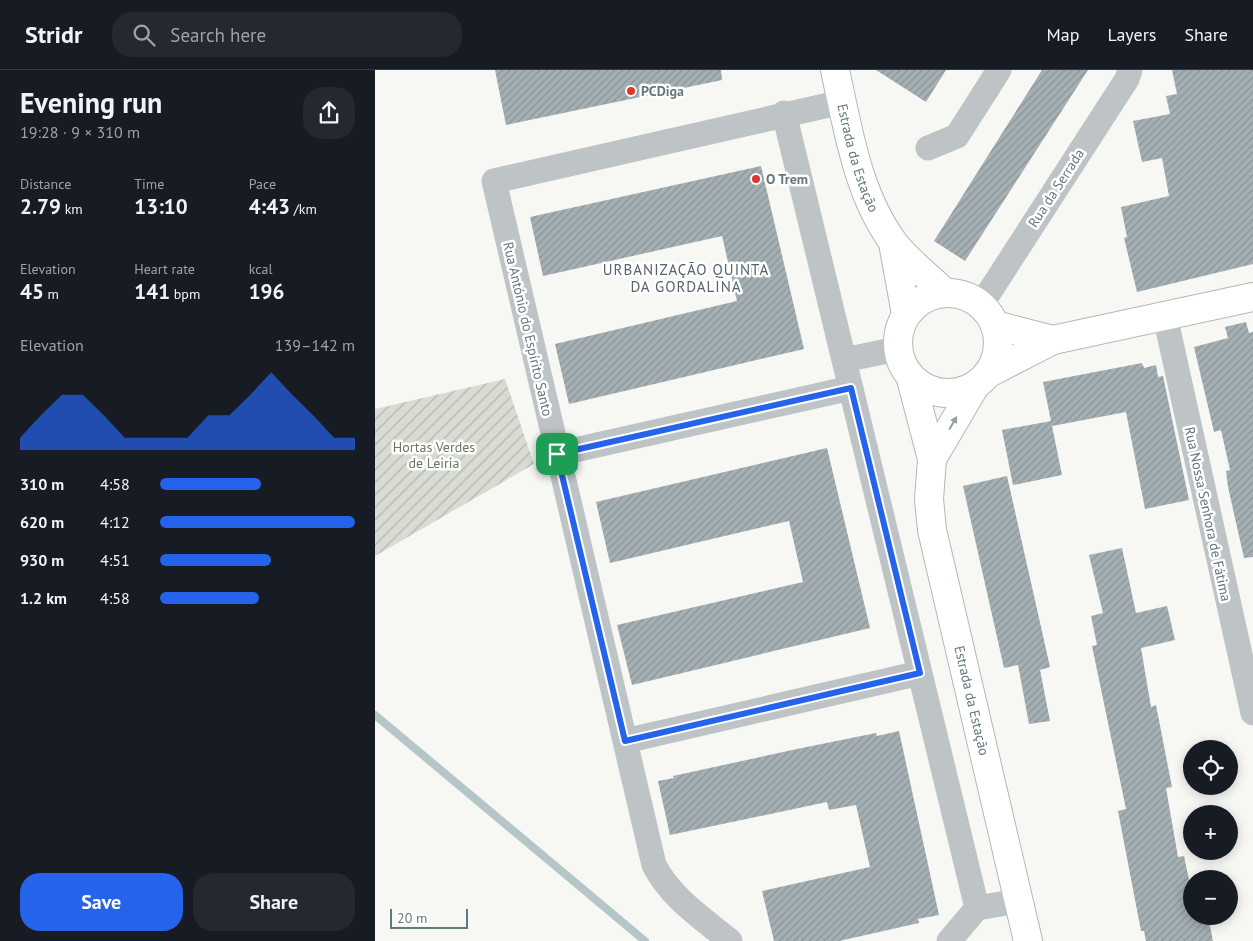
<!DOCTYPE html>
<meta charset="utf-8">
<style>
body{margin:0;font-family:"PT Sans",sans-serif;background:#242831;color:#f1f3f6;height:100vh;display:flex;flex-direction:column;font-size:19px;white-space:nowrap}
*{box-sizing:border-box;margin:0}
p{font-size:16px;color:#9ea1a6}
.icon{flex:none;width:28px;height:28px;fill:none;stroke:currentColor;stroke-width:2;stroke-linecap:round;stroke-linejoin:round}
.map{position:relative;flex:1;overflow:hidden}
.panel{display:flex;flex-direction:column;background:#171b24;width:375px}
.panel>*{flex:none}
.controls{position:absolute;left:808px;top:670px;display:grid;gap:10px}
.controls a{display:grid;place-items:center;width:55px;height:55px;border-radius:50%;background:#171b24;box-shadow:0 2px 12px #0003;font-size:25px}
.scale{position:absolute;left:15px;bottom:12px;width:78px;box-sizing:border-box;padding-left:5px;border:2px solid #63777e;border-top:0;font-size:14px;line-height:18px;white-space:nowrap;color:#63777e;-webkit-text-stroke:4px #fff;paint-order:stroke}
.pin{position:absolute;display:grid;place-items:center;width:42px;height:42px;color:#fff;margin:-21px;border-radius:10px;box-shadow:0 2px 8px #0006}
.round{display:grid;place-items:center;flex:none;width:52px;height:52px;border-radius:20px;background:#242831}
.overview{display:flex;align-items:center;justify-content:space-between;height:85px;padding:0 20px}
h1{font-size:28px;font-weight:800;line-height:38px}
.figures{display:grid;grid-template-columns:repeat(3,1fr);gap:8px;height:85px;padding:5px 20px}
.figures div{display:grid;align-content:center}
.figures b{font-size:21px;font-weight:800}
.figures small{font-size:14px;font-weight:400}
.figures p{font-size:14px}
.chart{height:140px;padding:10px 20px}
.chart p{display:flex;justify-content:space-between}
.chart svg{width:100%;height:90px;margin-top:5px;fill:#2563eb;opacity:.7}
.action{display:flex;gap:10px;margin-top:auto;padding:10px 20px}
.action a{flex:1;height:58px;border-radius:20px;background:#2563eb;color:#fff;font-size:20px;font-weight:800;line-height:58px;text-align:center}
.action a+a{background:#242831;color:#f1f3f6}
ul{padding:0 20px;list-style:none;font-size:16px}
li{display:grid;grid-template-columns:80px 60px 1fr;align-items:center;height:38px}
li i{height:12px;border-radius:6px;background:#2563eb}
header{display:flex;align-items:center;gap:30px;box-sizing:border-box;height:70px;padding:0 25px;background:#171b24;border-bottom:1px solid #363941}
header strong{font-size:24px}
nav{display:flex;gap:28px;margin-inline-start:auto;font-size:18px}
.search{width:350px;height:45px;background:#242831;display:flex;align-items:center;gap:12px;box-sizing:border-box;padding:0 18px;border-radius:20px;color:#9ea1a6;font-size:19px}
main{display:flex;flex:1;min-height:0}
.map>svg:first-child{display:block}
.garden{fill:url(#garden-furrows)}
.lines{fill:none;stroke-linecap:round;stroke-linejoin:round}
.stream{stroke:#b6c5c7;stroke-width:8}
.building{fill:url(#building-hatch)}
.secondary-casing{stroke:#b1b8bb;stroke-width:30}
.street{stroke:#bec4c6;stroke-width:25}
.secondary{stroke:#fff;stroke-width:28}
.oneway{fill:#92a0a5}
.route-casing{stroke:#fff;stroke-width:10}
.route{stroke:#2563eb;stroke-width:6}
.poi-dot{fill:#df372d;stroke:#fff;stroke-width:2}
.labels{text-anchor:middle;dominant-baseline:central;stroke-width:5;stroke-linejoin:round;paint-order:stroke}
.poi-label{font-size:14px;font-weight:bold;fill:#63777e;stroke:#fff;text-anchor:start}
.street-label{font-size:14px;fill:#63777e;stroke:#fff}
.park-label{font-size:14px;fill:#697762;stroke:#fff}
.neighbourhood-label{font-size:15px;letter-spacing:1px;fill:#55646a;stroke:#fff}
</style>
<header>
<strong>Stridr</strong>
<div class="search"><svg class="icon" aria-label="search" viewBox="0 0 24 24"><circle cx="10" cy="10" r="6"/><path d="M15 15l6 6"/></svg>Search here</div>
<nav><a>Map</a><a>Layers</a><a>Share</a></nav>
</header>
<main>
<section class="panel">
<div class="overview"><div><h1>Evening run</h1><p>19:28 · 9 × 310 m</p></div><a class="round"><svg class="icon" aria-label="share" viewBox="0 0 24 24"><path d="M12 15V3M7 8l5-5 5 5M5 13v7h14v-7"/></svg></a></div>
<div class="figures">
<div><p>Distance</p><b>2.79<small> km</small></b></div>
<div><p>Time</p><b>13:10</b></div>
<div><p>Pace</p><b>4:43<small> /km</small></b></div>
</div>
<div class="figures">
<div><p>Elevation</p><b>45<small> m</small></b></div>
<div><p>Heart rate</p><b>141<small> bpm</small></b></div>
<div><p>kcal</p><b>196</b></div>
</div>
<div class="chart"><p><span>Elevation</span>139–142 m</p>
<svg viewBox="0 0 160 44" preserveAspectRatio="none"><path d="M0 44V38L10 27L20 17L30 17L40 27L50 38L60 38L70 38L80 38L90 27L100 27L110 17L120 6L130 17L140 27L150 38L160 38V44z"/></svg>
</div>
<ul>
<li><b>310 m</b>4:58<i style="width:52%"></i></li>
<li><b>620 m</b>4:12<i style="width:100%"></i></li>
<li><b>930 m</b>4:51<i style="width:57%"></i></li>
<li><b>1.2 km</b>4:58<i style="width:51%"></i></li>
</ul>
<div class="action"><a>Save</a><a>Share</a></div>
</section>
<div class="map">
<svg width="878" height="871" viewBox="0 0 878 871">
<defs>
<pattern id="garden-furrows" width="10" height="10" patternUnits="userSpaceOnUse" patternTransform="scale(1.25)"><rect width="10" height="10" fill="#d8dcd3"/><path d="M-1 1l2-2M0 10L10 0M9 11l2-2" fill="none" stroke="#b3b7b0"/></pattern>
<pattern id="building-hatch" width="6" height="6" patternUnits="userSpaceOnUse" patternTransform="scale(1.25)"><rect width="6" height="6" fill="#a5b0b4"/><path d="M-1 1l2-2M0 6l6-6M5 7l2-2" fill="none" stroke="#8a9498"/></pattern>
</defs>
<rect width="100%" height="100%" fill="#f7f7f4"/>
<path class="garden" d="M 130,309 L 159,394 L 0,486 L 0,339 Z"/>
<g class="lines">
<path class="stream" d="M 0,645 L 270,871"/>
</g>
<path class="building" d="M 120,0 L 346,0 L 347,10 L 131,55 Z
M 501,0 L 571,0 L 551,32 Z
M 667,0 L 713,0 L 590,191 L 559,171 Z
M 797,0 L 878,0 L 878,194 L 762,222 L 749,168 L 752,167 L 746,137 L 794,126 L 787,88 L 767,92 L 758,51 L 795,44 L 791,26 L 802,24 Z
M 386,96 L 429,279 L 194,334 L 180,274 L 362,231 L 347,166 L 168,206 L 155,147 Z
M 871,252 L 874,263 L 878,262 L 878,487 L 869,488 L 853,417 L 851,401 L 855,400 L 846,360 L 839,362 L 819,277 L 853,268 L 850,257 Z
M 767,293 L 769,298 L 781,295 L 783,307 L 788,306 L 814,430 L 770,439 L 751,342 L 677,356 L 687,405 L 638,415 L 627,360 L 676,351 L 668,312 Z
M 452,378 L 495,558 L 257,615 L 242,555 L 428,512 L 414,451 L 235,493 L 221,432 Z
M 632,406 L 675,597 L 665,600 L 675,651 L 654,654 L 643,595 L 629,598 L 588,416 Z
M 747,478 L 761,543 L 792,536 L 800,570 L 766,578 L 776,637 L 781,635 L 797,717 L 791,718 L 803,787 L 809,786 L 816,819 L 816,846 L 833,846 L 838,871 L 771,871 L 769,861 L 766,861 L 743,741 L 751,739 L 717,576 L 722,575 L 716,546 L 728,543 L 714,485 Z
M 524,661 L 564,845 L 543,849 L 544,853 L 464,871 L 399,871 L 387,821 L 495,797 L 481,735 L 454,740 L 452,732 L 295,765 L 283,711 L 299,708 L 298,706 L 422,679 L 501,663 L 502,666 Z"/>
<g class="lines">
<defs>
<g id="secondary">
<path id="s1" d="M 460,0 C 473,59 482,122 518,172 C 532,191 554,207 570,223"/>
<path d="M 518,173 L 531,244"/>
<circle cx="573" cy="273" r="50"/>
<path d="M 620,255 L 678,270"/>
<path d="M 614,303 L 678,270 L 878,227"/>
<path d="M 536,309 L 557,389"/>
<path id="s2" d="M 600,316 L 557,389 L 554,429 L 557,460 L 653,871"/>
</g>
</defs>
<use href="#secondary" class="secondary-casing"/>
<path class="street" d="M 409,43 L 602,838
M 553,78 L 582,66 L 624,0
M 606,235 L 752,9 L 755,0
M 790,246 L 878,643
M 469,290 L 522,279
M 182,384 L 476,318
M 250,671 L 545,603
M 355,871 C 327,848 296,828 279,795 L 119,111 L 467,32
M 574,871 L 602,838 L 643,831"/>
<use href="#secondary" class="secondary"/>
</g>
<defs><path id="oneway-solid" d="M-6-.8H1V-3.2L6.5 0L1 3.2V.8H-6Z" transform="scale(1.25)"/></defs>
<use class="oneway" href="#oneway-solid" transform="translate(578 353) rotate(-60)"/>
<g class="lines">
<defs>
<path id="route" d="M 476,318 L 545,603 L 250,671 L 182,384 Z"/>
</defs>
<use href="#route" class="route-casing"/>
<use href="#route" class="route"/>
</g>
<g class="poi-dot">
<circle cx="256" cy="21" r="5"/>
<circle cx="381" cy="109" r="5"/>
</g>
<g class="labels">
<g class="poi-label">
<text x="266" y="21">PCDiga</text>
<text x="391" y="109">O Trem</text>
</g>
<g class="street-label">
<text stroke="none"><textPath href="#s1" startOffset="91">Estrada da Estação</textPath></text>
<text transform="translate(681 118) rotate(-57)">Rua da Serrada</text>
<text transform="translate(153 259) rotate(77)">Rua António do Espírito Santo</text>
<text transform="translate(833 444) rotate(78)">Rua Nossa Senhora de Fátima</text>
<text stroke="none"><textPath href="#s2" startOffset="331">Estrada da Estação</textPath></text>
</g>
<g class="park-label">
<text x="59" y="377">Hortas Verdes<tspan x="59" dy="16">de Leiria</tspan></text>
</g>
<g class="neighbourhood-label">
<text x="311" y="199">URBANIZAÇÃO QUINTA<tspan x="311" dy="17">DA GORDALINA</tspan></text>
</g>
</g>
</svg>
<div class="controls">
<a><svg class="icon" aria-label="locate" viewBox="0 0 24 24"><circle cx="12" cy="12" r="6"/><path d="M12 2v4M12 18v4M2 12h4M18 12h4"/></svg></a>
<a>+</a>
<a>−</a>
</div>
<div class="scale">20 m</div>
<div class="pin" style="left:182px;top:384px;background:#1e9e55"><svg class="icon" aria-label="arrive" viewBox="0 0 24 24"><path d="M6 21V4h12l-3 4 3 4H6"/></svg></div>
</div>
</main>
